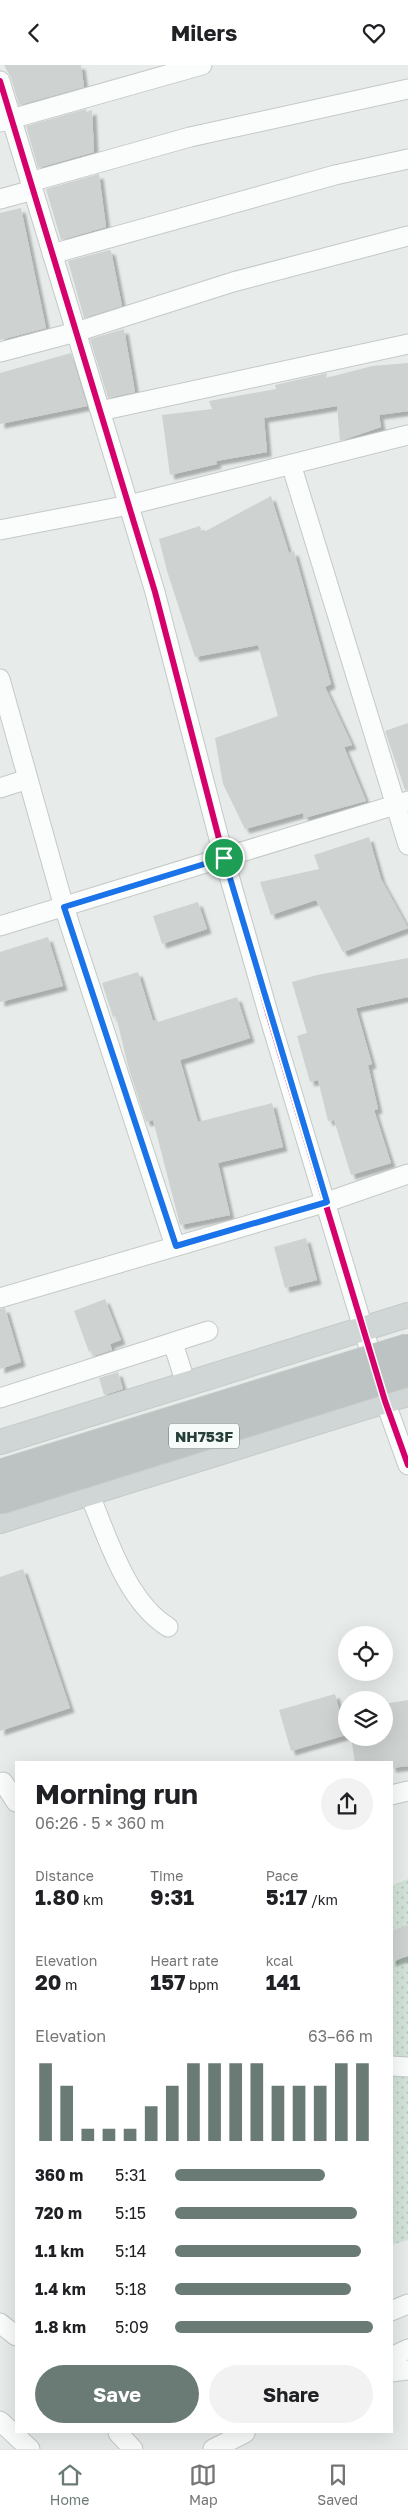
<!DOCTYPE html>
<meta charset="utf-8">
<style>
body{margin:0;font-family:"Golos Text",sans-serif;background:#f2f2f2;color:#202124;height:100vh;display:flex;flex-direction:column;font-size:19px;white-space:nowrap}
*{box-sizing:border-box;margin:0}
p{font-size:16px;color:#757577}
.icon{flex:none;width:28px;height:28px;fill:none;stroke:currentColor;stroke-width:2;stroke-linecap:round;stroke-linejoin:round}
.map{position:relative;flex:1;overflow:hidden}
.sheet{position:absolute;left:15px;top:1696px;width:378px;height:672px;display:flex;flex-direction:column;background:#fff;border-radius:0px;box-shadow:0 5px 20px #0002}
.sheet>*{flex:none}
.controls{position:absolute;left:338px;top:1561px;display:grid;gap:10px}
.controls a{display:grid;place-items:center;width:55px;height:55px;border-radius:50%;background:#fff;box-shadow:0 5px 20px #0002;font-size:25px}
.pin{position:absolute;display:grid;place-items:center;width:42px;height:42px;color:#fff;margin:-21px;border:2px solid #fff;border-radius:50%;box-shadow:0 1px 5px #0007}
.round{display:grid;place-items:center;flex:none;width:52px;height:52px;border-radius:26px;background:#f2f2f2}
.summary{display:flex;align-items:center;justify-content:space-between;height:85px;padding:0 20px}
h1{font-size:28px;font-weight:700;line-height:38px}
.stats{display:grid;grid-template-columns:repeat(3,1fr);gap:8px;height:85px;padding:5px 20px}
.stats div{display:grid;align-content:center}
.stats b{font-size:21px;font-weight:700}
.stats small{font-size:14px;font-weight:400}
.stats p{font-size:14px}
.chart{height:140px;padding:10px 20px}
.chart p{display:flex;justify-content:space-between}
.chart svg{width:100%;height:90px;margin-top:5px;stroke:#6a7b76;stroke-width:6}
.cta{display:flex;gap:10px;margin-top:auto;padding:10px 20px}
.cta a{flex:1;height:58px;border-radius:30px;background:#6a7b76;color:#fff;font-size:20px;font-weight:700;line-height:58px;text-align:center}
.cta a+a{background:#f2f2f2;color:#202124}
ul{padding:0 20px;list-style:none;font-size:16px}
li{display:grid;grid-template-columns:80px 60px 1fr;align-items:center;height:38px}
li i{height:12px;border-radius:6px;background:#6a7b76}
header{display:flex;justify-content:space-between;align-items:center;height:65px;padding:0 20px;background:#fff;font-size:22px;font-weight:700}
.menu{display:flex;justify-content:space-around;align-items:center;height:70px;border-top:1px solid #e0e0e0;background:#fff;font-size:14px;color:#757577}
.menu a{display:grid;justify-items:center;gap:2px}
.menu .on{color:#6a7b76}
.map>svg:first-child{display:block}
.park{fill:url(#park-dots)}
.building{fill:#ced3d1;filter:url(#shadow)}
.lines{fill:none;stroke-linecap:round;stroke-linejoin:round}
.minor-casing{stroke:#c4c9c7;stroke-width:21}
.major-casing{stroke:#c3cac8;stroke-width:26}
.minor{stroke:#fbfcfc;stroke-width:19}
.major{stroke:#d0d6d5;stroke-width:24}
.highway-bridge-casing{stroke:#c3cac8;stroke-width:30;stroke-linecap:butt}
.highway-bridge{stroke:#bcc3c2;stroke-width:28}
.cycleway-casing{stroke:#f6faf8;stroke-width:9}
.cycleway{stroke:#d6006c;stroke-width:6}
.route-casing{stroke:#fff;stroke-width:10}
.route{stroke:#1a73e8;stroke-width:6}
.labels{text-anchor:middle;dominant-baseline:central;stroke-width:4.5;stroke-linejoin:round;paint-order:stroke}
.shield{fill:#f6faf8;stroke:#647672;stroke-width:1}
.shield-label{font-size:15px;font-weight:bold;fill:#263e38}
</style>
<header><svg class="icon" aria-label="back" viewBox="0 0 24 24"><path d="M15 5l-7 7 7 7"/></svg>Milers<svg class="icon" aria-label="heart" viewBox="0 0 24 24"><path d="M12 20l-8-8c-3-5 5-10 8-4 3-6 11-1 8 4z"/></svg></header>
<div class="map">
<svg width="408" height="2384" viewBox="0 0 408 2384">
<defs>
<pattern id="park-dots" width="8" height="8" patternUnits="userSpaceOnUse" patternTransform="scale(1.25)"><rect width="8" height="8" fill="#d2e3d8"/><path d="M2 2h.1M6 6h.1" fill="none" stroke="#b4c4ba" stroke-width="1.8" stroke-linecap="round"/></pattern>
<filter id="shadow"><feDropShadow dx="4.5" dy="4.5" stdDeviation="1" flood-color="#0004"/></filter>
</defs>
<rect width="100%" height="100%" fill="#e7ecea"/>
<path class="park" d="M 408,1814 L 408,2175 L 391,2180 L 391,1821 Z"/>
<path class="building" d="M 4,0 L 81,0 L 84,22 L 19,40 L 11,13 Z
M 86,44 L 86,47 L 92,45 L 94,87 L 38,103 L 26,61 Z
M 99,109 L 106,162 L 61,175 L 46,124 Z
M 21,143 L 46,263 L 0,275 L 0,148 Z
M 109,185 L 111,186 L 122,241 L 84,253 L 68,196 Z
M 124,264 L 135,327 L 108,333 L 90,274 Z
M 71,288 L 87,341 L 0,359 L 0,308 Z
M 408,298 L 408,346 L 379,350 L 381,362 L 340,376 L 337,341 L 264,353 L 267,387 L 216,396 L 217,399 L 170,410 L 162,350 L 212,344 L 209,336 L 276,324 L 275,320 L 327,308 L 326,313 L 372,301 Z
M 271,431 L 289,488 L 294,486 L 331,619 L 325,622 L 352,680 L 344,682 L 366,736 L 304,753 L 303,748 L 245,764 L 223,719 L 215,673 L 278,651 L 258,580 L 195,592 L 167,506 L 159,474 L 200,461 L 202,468 Z
M 408,658 L 408,725 L 405,725 L 385,666 Z
M 369,772 L 381,814 L 408,863 L 343,887 L 316,835 L 271,850 L 260,817 L 319,804 L 314,790 Z
M 198,837 L 207,864 L 162,879 L 153,851 Z
M 48,872 L 63,921 L 0,937 L 0,887 Z
M 408,893 L 408,932 L 356,943 L 372,999 L 368,1000 L 378,1044 L 374,1045 L 391,1098 L 351,1110 L 334,1055 L 328,1056 L 318,1015 L 310,1017 L 297,971 L 307,968 L 292,917 L 317,910 Z
M 138,907 L 153,956 L 158,955 L 158,957 L 237,932 L 250,973 L 180,995 L 198,1057 L 272,1038 L 283,1082 L 218,1098 L 230,1150 L 180,1160 L 153,1055 L 146,1057 L 128,1001 L 116,951 L 113,952 L 102,918 Z
M 306,1173 L 317,1215 L 285,1223 L 274,1182 Z
M 105,1234 L 121,1275 L 110,1279 L 112,1285 L 93,1291 L 92,1286 L 89,1287 L 74,1246 Z
M 5,1243 L 21,1297 L 0,1304 L 0,1244 Z
M 118,1307 L 123,1324 L 104,1330 L 99,1313 Z
M 23,1504 L 70,1643 L 0,1666 L 0,1512 Z
M 335,1629 L 346,1670 L 291,1686 L 279,1645 Z
M 408,1635 L 408,1701 L 391,1703 L 391,1698 L 355,1698 L 351,1672 L 384,1672 L 384,1639 Z
M 408,1860 L 408,1891 L 391,1897 L 391,1866 Z"/>
<g class="lines">
<defs>
<path id="minor" d="M 0,16 L 155,527 L 224,793 L 269,951 L 385,1336 L 408,1400
M 0,57 L 202,0
M 30,117 L 190,72 L 408,24
M 0,134 L 33,125
M 52,189 L 335,110 L 408,94
M 0,287 L 76,267 L 233,217 L 408,171
M 100,346 L 408,279
M 291,399 L 408,780
M 0,465 L 129,440 L 408,370
M 0,614 L 64,842 L 175,1181
M 0,723 L 28,714
M 0,861 L 408,736
M 0,1233 L 327,1137 L 408,1109
M 173,1278 L 186,1319
M 0,1333 L 208,1266
M 89,1428 C 107,1471 126,1536 168,1562
M 3,1717 L 16,1737
M 391,1730 L 408,1726
M 391,2001 L 408,2002
M 391,2246 L 408,2239
M 0,2258 L 16,2271
M 391,2292 L 408,2284
M 391,2307 L 408,2305
M 0,2356 L 30,2384
M 118,2368 L 133,2384
M 213,2384 L 245,2368"/>
<path id="major" d="M 0,1377 L 408,1250
M 0,1456 L 408,1329"/>
</defs>
<use href="#minor" class="minor-casing"/>
<use href="#major" class="major-casing"/>
<use href="#minor" class="minor"/>
<use href="#major" class="major"/>
<defs>
<path id="highway-bridge" d="M 0,1409 L 408,1283
M 0,1435 L 408,1307"/>
</defs>
<use href="#highway-bridge" class="highway-bridge-casing"/>
<use href="#highway-bridge" class="highway-bridge"/>
<defs>
<path id="cycleway" d="M 0,16 L 155,527 L 224,793 L 269,951 L 385,1336 L 408,1400"/>
</defs>
<use href="#cycleway" class="cycleway-casing"/>
<use href="#cycleway" class="cycleway"/>
</g>
<g class="lines">
<defs>
<path id="route" d="M 224,793 L 327,1137 L 176,1181 L 64,842 Z"/>
</defs>
<use href="#route" class="route-casing"/>
<use href="#route" class="route"/>
</g>
<g class="labels">
<rect class="shield" x="169" y="1358.5" width="70" height="25" rx="4"/>
<g class="shield-label">
<text x="204" y="1371">NH753F</text>
</g>
</g>
</svg>
<div class="controls">
<a><svg class="icon" aria-label="locate" viewBox="0 0 24 24"><circle cx="12" cy="12" r="6"/><path d="M12 2v4M12 18v4M2 12h4M18 12h4"/></svg></a>
<a><svg class="icon" aria-label="layers" viewBox="0 0 24 24"><path d="M12 4l9 5-9 5-9-5zM3 14l9 5 9-5"/></svg></a>
</div>
<div class="pin" style="left:224px;top:793px;background:#1e9e55"><svg class="icon" aria-label="arrive" viewBox="0 0 24 24"><path d="M6 21V4h12l-3 4 3 4H6"/></svg></div>
<section class="sheet">
<div class="summary"><div><h1>Morning run</h1><p>06:26 · 5 × 360 m</p></div><a class="round"><svg class="icon" aria-label="share" viewBox="0 0 24 24"><path d="M12 15V3M7 8l5-5 5 5M5 13v7h14v-7"/></svg></a></div>
<div class="stats">
<div><p>Distance</p><b>1.80<small> km</small></b></div>
<div><p>Time</p><b>9:31</b></div>
<div><p>Pace</p><b>5:17<small> /km</small></b></div>
</div>
<div class="stats">
<div><p>Elevation</p><b>20<small> m</small></b></div>
<div><p>Heart rate</p><b>157<small> bpm</small></b></div>
<div><p>kcal</p><b>141</b></div>
</div>
<div class="chart"><p><span>Elevation</span>63–66 m</p>
<svg viewBox="0 0 160 44" preserveAspectRatio="none"><path d="M5 44V6M15 44V17M25 44V38M35 44V38M45 44V38M55 44V27M65 44V17M75 44V6M85 44V6M95 44V6M105 44V6M115 44V17M125 44V17M135 44V17M145 44V6M155 44V6"/></svg>
</div>
<ul>
<li><b>360 m</b>5:31<i style="width:76%"></i></li>
<li><b>720 m</b>5:15<i style="width:92%"></i></li>
<li><b>1.1 km</b>5:14<i style="width:94%"></i></li>
<li><b>1.4 km</b>5:18<i style="width:89%"></i></li>
<li><b>1.8 km</b>5:09<i style="width:100%"></i></li>
</ul>
<div class="cta"><a>Save</a><a>Share</a></div>
</section>
</div>
<nav class="menu">
<a class="on"><svg class="icon" aria-label="home" viewBox="0 0 24 24"><path d="M3 11l9-7 9 7M6 9v11h12V9"/></svg>Home</a>
<a><svg class="icon" aria-label="map" viewBox="0 0 24 24"><path d="M3 6l6-2 6 2 6-2v14l-6 2-6-2-6 2zM9 4v14M15 6v14"/></svg>Map</a>
<a><svg class="icon" aria-label="saved" viewBox="0 0 24 24"><path d="M7 4h10v16l-5-4-5 4z"/></svg>Saved</a>
</nav>
